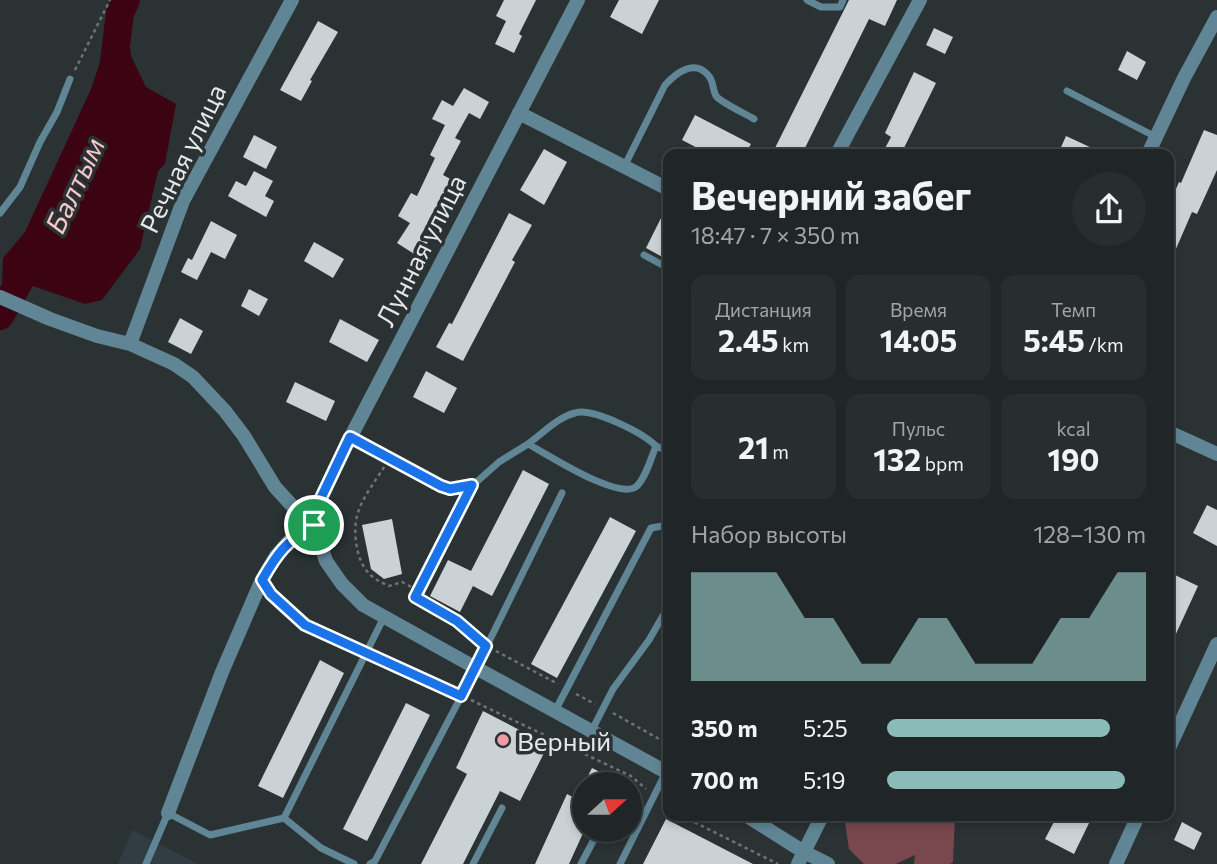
<!DOCTYPE html>
<html lang="ru">
<meta charset="utf-8">
<style>
body{margin:0;font-family:Commissioner,sans-serif;background:#282e2f;color:#f1f3f6;height:100vh;display:flex;flex-direction:column;font-size:26px;white-space:nowrap}
*{box-sizing:border-box;margin:0}
p{font-size:23px;color:#a2a5a7}
.icon{flex:none;width:38px;height:38px;fill:none;stroke:currentColor;stroke-width:2;stroke-linecap:round;stroke-linejoin:round}
.map{position:relative;flex:1;overflow:hidden}
.drawer{position:absolute;left:663px;top:149px;width:511px;height:672px;display:flex;flex-direction:column;background:#202627;border-radius:14px;box-shadow:0 4px 10px #0003,0 0 0 2px #3d4344}
.drawer>*{flex:none}
.needle{width:46px;rotate:69deg}
.tools{position:absolute;left:572px;top:772px;display:grid;gap:14px}
.tools a{display:grid;place-items:center;width:70px;height:70px;border-radius:50%;background:#202627;box-shadow:0 4px 10px #0003,0 0 0 2px #3d4344;font-size:35px}
.pin{position:absolute;display:grid;place-items:center;width:60px;height:60px;color:#fff;margin:-30px;border:4px solid #fff;border-radius:50%;box-shadow:0 2px 7px #0007}
.round{display:grid;place-items:center;flex:none;width:74px;height:74px;border-radius:37px;background:#282e2f}
.summary{display:flex;align-items:center;justify-content:space-between;height:119px;padding:0 28px}
h1{font-size:38px;font-weight:700;line-height:52px}
.stats{display:grid;grid-template-columns:repeat(3,1fr);gap:10px;height:119px;padding:7px 28px}
.stats div{display:grid;align-content:center;border-radius:14px;background:#282e2f;text-align:center}
.stats b{font-size:30px;font-weight:700}
.stats small{font-size:19px;font-weight:400}
.stats p{font-size:19px}
.chart{height:196px;padding:14px 28px}
.chart p{display:flex;justify-content:space-between}
.chart svg{width:100%;height:126px;margin-top:7px;fill:#8bbbb9;opacity:.7}
ul{padding:0 28px;list-style:none;font-size:23px}
li{display:grid;grid-template-columns:112px 84px 1fr;align-items:center;height:52px}
li i{height:18px;border-radius:9px;background:#8bbbb9}
.map>svg:first-child{display:block}
.built{fill:#313d43}
.green{fill:#79474e}
.water{fill:#3c0413}
.lines{fill:none;stroke-linecap:round;stroke-linejoin:round}
.river{stroke:#3c0413;stroke-width:28}
.building{fill:#cad2d5}
.path{stroke:#6e7375;stroke-width:2.5;stroke-dasharray:3.5 3.5;stroke-linecap:butt}
.service{stroke:#608595;stroke-width:7}
.minor{stroke:#608595;stroke-width:14}
.tertiary{stroke:#608595;stroke-width:14}
.route-casing{stroke:#fff;stroke-width:14}
.route{stroke:#1a73e8;stroke-width:9}
.poi-dot{fill:#f49aa6;stroke:#2b3234;stroke-width:2.5}
.labels{text-anchor:middle;dominant-baseline:central;stroke-width:7;stroke-linejoin:round;paint-order:stroke}
.street-label{font-size:26px;fill:#e4e8ea;stroke:#2b3234}
.poi-label{font-size:26px;fill:#e4e8ea;stroke:#2b3234;text-anchor:start}
.water-label{font-size:28px;font-style:italic;fill:#f7c7cc;stroke:#2b3234}
</style>
<div class="map">
<svg width="1217" height="864" viewBox="0 0 1217 864">
<rect width="100%" height="100%" fill="#2b3234"/>
<path class="built" d="M 132,830 L 198,864 L 118,864 Z"/>
<path class="green" d="M 844,816 L 912,816 L 912,817 L 955,816 L 953,862 L 950,864 L 914,864 L 915,855 L 896,864 L 864,864 L 849,849 Z"/>
<path class="water" d="M 113,23 L 127,23 L 131,56 L 146,87 L 176,104 L 165,164 L 158,171 L 140,249 L 102,300 L 85,304 L 33,286 L 15,293 L 2,287 L 3,258 L 25,232 L 91,89 Z"/>
<g class="lines">
<path class="river" d="M 114,62 L 120,13 L 126,0
M 0,316 L 24,273"/>
</g>
<path class="building" d="M 504,0 L 536,0 L 519,34 L 522,36 L 514,53 L 495,44 L 506,21 L 496,16 Z
M 619,0 L 659,0 L 642,34 L 610,17 Z
M 849,0 L 897,0 L 885,26 L 869,19 L 802,154 L 772,154 Z
M 318,21 L 338,32 L 310,80 L 312,81 L 301,101 L 280,90 Z
M 934,28 L 953,37 L 945,54 L 926,45 Z
M 1127,51 L 1146,62 L 1137,80 L 1118,70 Z
M 914,72 L 936,83 L 901,154 L 882,154 L 891,137 L 885,133 Z
M 464,88 L 489,102 L 480,119 L 469,113 L 455,138 L 461,141 L 443,175 L 456,182 L 445,205 L 439,202 L 420,237 L 428,242 L 419,257 L 397,243 L 410,223 L 398,216 L 411,193 L 417,196 L 435,158 L 430,155 L 445,125 L 432,119 L 442,100 L 453,106 Z
M 695,115 L 751,144 L 745,154 L 709,154 L 682,140 Z
M 1204,130 L 1217,135 L 1217,170 L 1197,214 L 1192,212 L 1169,265 L 1169,205 L 1179,182 L 1181,183 Z
M 254,135 L 277,147 L 266,169 L 243,157 Z
M 1066,136 L 1105,154 L 1058,154 Z
M 544,149 L 567,162 L 544,205 L 520,190 Z
M 254,171 L 273,181 L 265,196 L 274,201 L 266,217 L 228,196 L 236,181 L 246,186 Z
M 668,204 L 668,260 L 646,248 Z
M 509,213 L 532,225 L 512,260 L 515,262 L 463,361 L 436,347 L 449,323 L 452,324 Z
M 211,221 L 237,235 L 225,259 L 211,252 L 197,280 L 181,272 L 188,258 L 192,260 Z
M 314,242 L 344,259 L 333,278 L 304,261 Z
M 249,289 L 268,299 L 259,316 L 241,306 Z
M 180,318 L 203,331 L 191,354 L 168,342 Z
M 340,319 L 379,340 L 367,362 L 329,342 Z
M 426,371 L 457,388 L 444,413 L 413,397 Z
M 295,382 L 335,401 L 326,421 L 286,402 Z
M 523,470 L 549,484 L 492,596 L 473,586 L 460,612 L 430,596 L 448,560 L 471,571 Z
M 1207,505 L 1217,510 L 1217,546 L 1193,533 Z
M 610,517 L 636,531 L 557,678 L 531,664 Z
M 392,519 L 402,574 L 384,579 L 371,569 L 362,525 Z
M 1175,575 L 1198,586 L 1169,649 L 1169,587 Z
M 320,660 L 344,673 L 283,798 L 258,786 Z
M 406,703 L 430,715 L 367,841 L 343,829 Z
M 483,711 L 548,745 L 520,801 L 500,791 L 463,864 L 421,864 L 467,774 L 456,768 Z
M 592,768 L 624,784 L 584,784 Z
M 567,794 L 584,803 L 584,831 L 569,864 L 535,864 Z
M 1057,816 L 1084,816 L 1091,819 L 1074,854 L 1045,839 Z
M 666,819 L 753,864 L 643,864 Z
M 1182,822 L 1202,833 L 1194,850 L 1174,840 Z"/>
<g class="lines">
<path class="path" d="M 75,70 L 110,0
M 384,467 C 375,482 361,499 357,516 C 353,531 356,557 366,570 C 372,578 380,582 389,586 L 402,582 L 419,591
M 465,500 L 415,597 L 457,621 L 479,640
M 272,595 L 305,625 L 357,648
M 496,651 L 558,684
M 376,656 L 453,692
M 576,694 L 595,704
M 471,700 L 631,776 L 646,789
M 613,713 L 668,744
M 682,816 L 778,864"/>
<path class="service" d="M 807,0 L 821,7 L 840,7 L 843,0
M 1067,91 L 1156,137
M 624,167 L 665,85 C 676,73 694,59 708,75 C 714,81 712,89 716,96 C 720,102 746,114 754,119
M 0,213 L 20,187 L 40,142 L 57,112 L 70,79
M 644,255 L 668,268
M 351,437 L 450,489 L 472,486 L 499,462 L 528,444 C 547,454 620,502 637,486 C 646,477 651,458 656,446 C 643,433 592,407 575,413 C 558,417 542,434 528,444
M 656,446 L 668,451
M 555,711 L 651,528 L 668,525
M 592,730 L 613,689 L 649,640 L 668,607
M 284,818 L 384,617
M 630,822 L 641,821
M 146,864 L 168,813 L 210,835 L 284,818 L 321,848 L 354,864
M 370,864 L 375,861 L 476,668 L 562,493
M 473,864 L 502,808
M 581,864 L 599,830
M 620,864 L 666,772"/>
<path class="minor" d="M 519,113 L 668,189
M 837,154 L 920,0
M 1148,154 L 1184,78 L 1217,17
M 0,297 L 50,319 L 97,336 L 130,344 L 174,364 L 193,377 L 225,411 L 244,436 L 275,487 L 296,510 L 314,525 L 290,540 L 276,556 L 260,584 L 222,672 L 168,813
M 130,344 L 183,201 L 292,0
M 1169,432 L 1217,454
M 1169,748 L 1217,644
M 822,816 L 804,852 L 828,864
M 1116,864 L 1138,816"/>
<path class="tertiary" d="M 578,0 L 348,442 L 320,500 L 314,525 L 326,561 L 342,584 L 363,605 L 476,668 L 668,773
M 747,816 L 804,852 L 798,864"/>
</g>
<g class="lines">
<defs>
<path id="route" d="M 350,437 L 441,486 L 450,489 L 472,485 L 415,597 L 457,621 L 486,646 L 461,696 L 305,625 L 271,594 L 262,580 C 278,552 286,542 314,525 L 320,500 Z"/>
</defs>
<use href="#route" class="route-casing"/>
<use href="#route" class="route"/>
</g>
<circle class="poi-dot" cx="503" cy="740" r="7"/>
<g class="labels">
<g class="street-label">
<text transform="translate(182 158) rotate(-64)">Речная улица</text>
<text transform="translate(420 250) rotate(-63)">Лунная улица</text>
</g>
<g class="poi-label">
<text x="517" y="740">Верный</text>
</g>
<g class="water-label">
<text transform="translate(74 185) rotate(-65)">Балтым</text>
</g>
</g>
</svg>
<div class="tools">
<a><svg class="needle" viewBox="-14 -14 28 28"><path d="M0-13l5 13h-10z" fill="#e53935"/><path d="M0 13l5-13h-10z" fill="#a2a5a7"/></svg></a>
</div>
<div class="pin" style="left:314px;top:525px;background:#1e9e55"><svg class="icon" aria-label="arrive" viewBox="0 0 24 24"><path d="M6 21V4h12l-3 4 3 4H6"/></svg></div>
<section class="drawer">
<div class="summary"><div><h1>Вечерний забег</h1><p>18:47 · 7 × 350 m</p></div><a class="round"><svg class="icon" aria-label="share" viewBox="0 0 24 24"><path d="M12 15V3M7 8l5-5 5 5M5 13v7h14v-7"/></svg></a></div>
<div class="stats">
<div><p>Дистанция</p><b>2.45<small> km</small></b></div>
<div><p>Время</p><b>14:05</b></div>
<div><p>Темп</p><b>5:45<small> /km</small></b></div>
</div>
<div class="stats">
<div><b>21<small> m</small></b></div>
<div><p>Пульс</p><b>132<small> bpm</small></b></div>
<div><p>kcal</p><b>190</b></div>
</div>
<div class="chart"><p><span>Набор высоты</span>128–130 m</p>
<svg viewBox="0 0 160 44" preserveAspectRatio="none"><path d="M0 44V6L10 6L20 6L30 6L40 22L50 22L60 38L70 38L80 22L90 22L100 38L110 38L120 38L130 22L140 22L150 6L160 6V44z"/></svg>
</div>
<ul>
<li><b>350 m</b>5:25<i style="width:86%"></i></li>
<li><b>700 m</b>5:19<i style="width:92%"></i></li>
</ul>
</section>
</div>
